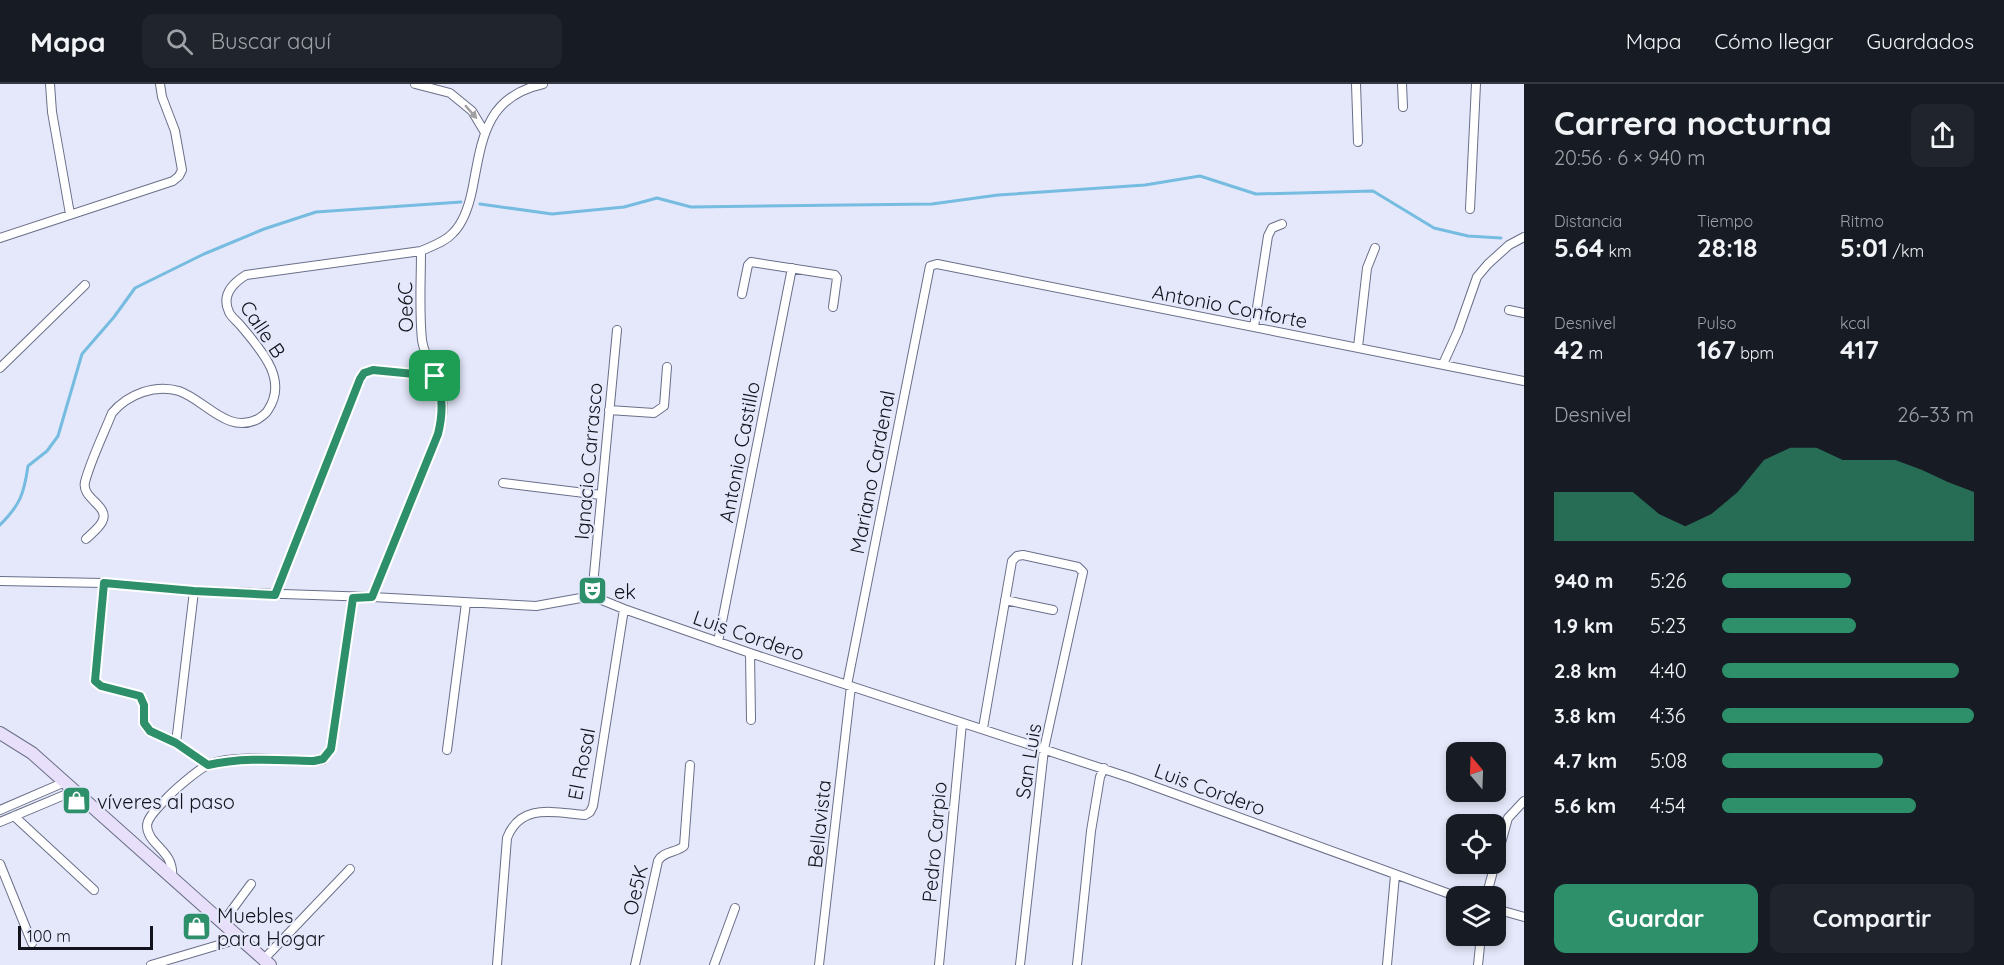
<!DOCTYPE html>
<html lang="es">
<meta charset="utf-8">
<style>
body{margin:0;font-family:Quicksand,sans-serif;background:#20242c;color:#f1f3f6;height:100vh;display:flex;flex-direction:column;font-size:22px;white-space:nowrap}
*{box-sizing:border-box;margin:0}
p{font-size:20px;color:#9ea1a6}
.icon{flex:none;width:33px;height:33px;fill:none;stroke:currentColor;stroke-width:2;stroke-linecap:round;stroke-linejoin:round}
.map{position:relative;flex:1;overflow:hidden}
.details{display:flex;flex-direction:column;background:#171b24;width:480px}
.details>*{flex:none}
.needle{width:39px;rotate:341deg}
.controls{position:absolute;left:1446px;top:658px;display:grid;gap:12px}
.controls a{display:grid;place-items:center;width:60px;height:60px;border-radius:12px;background:#171b24;box-shadow:0 3px 9px #0003;font-size:30px}
.scale{position:absolute;left:18px;bottom:15px;width:135px;box-sizing:border-box;padding-left:6px;border:3px solid #11121c;border-top:0;font-size:16px;line-height:21px;white-space:nowrap;color:#11121c;-webkit-text-stroke:4px #e4e8fa;paint-order:stroke}
.pin{position:absolute;display:grid;place-items:center;width:51px;height:51px;color:#fff;margin:-26px;border-radius:12px;box-shadow:0 3px 9px #0006}
.round{display:grid;place-items:center;flex:none;width:63px;height:63px;border-radius:12px;background:#20242c}
.head{display:flex;align-items:center;justify-content:space-between;height:102px;padding:0 30px}
h1{font-size:33px;font-weight:800;line-height:45px}
.figures{display:grid;grid-template-columns:repeat(3,1fr);gap:9px;height:102px;padding:6px 30px}
.figures div{display:grid;align-content:center}
.figures b{font-size:26px;font-weight:800}
.figures small{font-size:16px;font-weight:400}
.figures p{font-size:16px}
.chart{height:168px;padding:12px 30px}
.chart p{display:flex;justify-content:space-between}
.chart svg{width:100%;height:108px;margin-top:6px;fill:#2e906b;opacity:.7}
.button{display:flex;gap:12px;margin-top:auto;padding:12px 30px}
.button a{flex:1;height:69px;border-radius:12px;background:#2e906b;color:#fff;font-size:24px;font-weight:800;line-height:69px;text-align:center}
.button a+a{background:#20242c;color:#f1f3f6}
ul{padding:0 30px;list-style:none;font-size:20px}
li{display:grid;grid-template-columns:96px 72px 1fr;align-items:center;height:45px}
li i{height:15px;border-radius:8px;background:#2e906b}
header{display:flex;align-items:center;gap:36px;box-sizing:border-box;height:84px;padding:0 30px;background:#171b24;border-bottom:2px solid #363941}
header strong{font-size:28px}
nav{display:flex;gap:33px;margin-inline-start:auto;font-size:21px}
.search{width:420px;height:54px;background:#20242c;display:flex;align-items:center;gap:15px;box-sizing:border-box;padding:0 21px;border-radius:12px;color:#9ea1a6;font-size:22px}
main{display:flex;flex:1;min-height:0}
.map>svg:first-child{display:block}
.lines{fill:none;stroke-linecap:round;stroke-linejoin:round}
.stream{stroke:#75bce0;stroke-width:3}
.street-casing{stroke:#6a6f89;stroke-width:10}
.secondary-casing{stroke:#6a6f89;stroke-width:14}
.street{stroke:#fff;stroke-width:8}
.secondary{stroke:#e8dffa;stroke-width:12}
.oneway{fill:#a0a0a4}
.route-casing{stroke:#fff;stroke-width:12}
.route{stroke:#2e906b;stroke-width:8}
.labels{text-anchor:middle;dominant-baseline:central;stroke-width:4.5;stroke-linejoin:round;paint-order:stroke}
.street-label{font-size:20px;fill:#11121c;stroke:#e4e8fa}
.poi-label{font-size:20px;fill:#11121c;stroke:#e4e8fa;text-anchor:start}
</style>
<header>
<strong>Mapa</strong>
<div class="search"><svg class="icon" aria-label="search" viewBox="0 0 24 24"><circle cx="10" cy="10" r="6"/><path d="M15 15l6 6"/></svg>Buscar aquí</div>
<nav><a>Mapa</a><a>Cómo llegar</a><a>Guardados</a></nav>
</header>
<main>
<div class="map">
<svg width="1524" height="881" viewBox="0 0 1524 881">
<rect width="100%" height="100%" fill="#e4e8fa"/>
<g class="lines">
<path class="stream" d="M 480,120 L 552,130 L 624,123 L 657,114 L 691,123 L 932,120 L 998,111 L 1145,101 L 1200,92 L 1256,110 L 1373,107 L 1434,144 L 1468,152 L 1501,154
M 0,441 C 20,421 24,410 28,382 L 47,367 L 58,352 L 82,270 L 114,233 L 135,204 L 204,170 L 264,145 L 316,128 L 461,118"/>
<defs>
<path id="street" d="M 50,0 L 52,28 L 70,130
M 415,0 L 450,9 L 472,27 L 484,47
M 1356,0 L 1358,58
M 1402,0 L 1403,23
M 1470,125 L 1476,0
M 0,154 L 173,97 L 179,92 L 182,86 L 175,47 L 162,13 L 160,0
M 742,210 L 748,181 L 751,178 L 835,191 L 837,194 L 833,223
M 1509,226 L 1524,229
M 1254,243 L 1268,152 L 1272,144 L 1282,140
M 1358,263 L 1367,184 L 1375,164
M 1443,280 L 1458,247 L 1477,193 L 1488,180 L 1509,161 L 1524,153
M 0,284 L 85,201
M 609,326 L 654,329 L 664,322 L 667,283
M 503,399 L 601,411
M 86,455 C 91,450 99,444 102,438 C 111,422 81,415 85,398 C 90,378 104,349 112,329 C 128,310 155,300 179,307 C 205,316 228,351 258,335 C 262,332 266,330 268,326 C 289,295 260,265 241,242 C 237,237 231,233 229,228 C 221,211 233,199 246,191 L 421,167 C 432,162 445,158 453,149 C 464,138 469,121 472,107 C 482,57 484,13 543,0
M 0,497 L 104,499 L 194,507 L 372,513 L 536,522 L 592,512 L 624,525 L 750,569 L 1131,694 L 1458,813
M 104,499 L 95,597 L 101,602 L 140,612 L 144,621 L 144,639 L 150,647 L 176,659 L 208,681
M 275,511 L 360,295 L 364,289 L 373,286 L 435,292
M 592,512 L 617,246
M 372,513 L 438,350 C 443,334 445,316 439,299 C 434,285 424,272 422,256 C 419,227 421,196 421,167
M 1005,516 L 1053,526
M 718,558 L 792,184
M 750,569 L 751,636
M 847,601 L 930,182 L 937,180 L 1524,297
M 983,644 L 1012,477 L 1017,472 L 1023,471 L 1078,483 L 1083,488 L 1044,665 L 1020,881
M 176,659 L 194,507
M 447,666 L 466,519
M 0,726 L 65,698
M 14,732 L 94,806
M 0,738 L 74,707
M 1496,777 L 1508,734 L 1524,717
M 0,780 L 32,859
M 172,794 C 175,766 148,762 147,742 C 147,733 159,723 165,716 C 173,707 197,686 208,681 C 230,670 288,676 314,677 L 323,676 L 331,665 L 353,514
M 1486,813 L 1495,780
M 1496,825 L 1524,833
M 223,838 L 251,800
M 264,875 L 350,785
M 151,881 L 242,854
M 497,881 L 507,754 C 521,718 555,729 585,731 L 590,728 L 593,722 L 624,525
M 635,881 L 658,777 C 663,767 676,769 684,762 L 690,681
M 714,881 L 735,824
M 819,881 L 851,602
M 939,881 L 962,639
M 1077,881 L 1091,747 L 1100,693 L 1104,684
M 1387,881 L 1395,791
M 1478,881 L 1481,852"/>
<path id="secondary" d="M 0,649 L 32,669 L 270,881"/>
</defs>
<use href="#street" class="street-casing"/>
<use href="#secondary" class="secondary-casing"/>
<use href="#street" class="street"/>
<use href="#secondary" class="secondary"/>
</g>
<defs><path id="oneway-solid" d="M-6-.8H1V-3.2L6.5 0L1 3.2V.8H-6Z" transform="scale(1.5)"/></defs>
<use class="oneway" href="#oneway-solid" transform="translate(471 28) rotate(49)"/>
<g class="lines">
<defs>
<path id="route" d="M 373,286 L 435,292 C 444,311 443,330 438,350 L 372,513 L 353,514 L 331,665 L 323,675 L 314,677 C 278,676 243,673 208,681 L 176,659 L 150,647 L 144,639 L 144,621 L 140,612 L 101,602 L 95,597 L 104,499 L 194,507 L 275,511 L 360,295 L 364,289 Z"/>
</defs>
<use href="#route" class="route-casing"/>
<use href="#route" class="route"/>
</g>
<defs>
<symbol id="theatre-square" viewBox="-11 -11 22 22"><rect x="-9" y="-9" width="18" height="18" rx="4" fill="#2e906b" stroke="#e4e8fa"/><path d="M-5-5.5Q0-4 5-5.5V0Q5 5 0 6Q-5 5-5 0ZM-3.3-2.5H-1v1.5H-3.3ZM1-2.5H3.3v1.5H1ZM-2.8 1Q0 5.5 2.8 1Z" fill="#fff"/></symbol>
<symbol id="shop-square" viewBox="-11 -11 22 22"><rect x="-9" y="-9" width="18" height="18" rx="4" fill="#2e906b" stroke="#e4e8fa"/><path d="M-5-2.5h2.3a2.7 3.5 0 0 1 5.4 0H5L5.5 6h-11ZM-1.5-2.5h3a1.5 2.3 0 0 0-3 0Z" fill="#fff"/></symbol>
</defs>
<g fill-rule="evenodd">
<use href="#theatre-square" x="576" y="490" width="33" height="33"/>
<use href="#shop-square" x="60" y="700" width="33" height="33"/>
<use href="#shop-square" x="180" y="826" width="33" height="33"/>
</g>
<g class="labels">
<g class="street-label">
<text transform="translate(1230 222) rotate(11)">Antonio Conforte</text>
<text transform="translate(405 223) rotate(-91)">Oe6C</text>
<text transform="translate(263 245) rotate(56)">Calle B</text>
<text transform="translate(739 368) rotate(-79)">Antonio Castillo</text>
<text transform="translate(588 377) rotate(-85)">Ignacio Carrasco</text>
<text transform="translate(872 388) rotate(-79)">Mariano Cardenal</text>
<text transform="translate(749 551) rotate(19)">Luis Cordero</text>
<text transform="translate(1028 677) rotate(-81)">San Luis</text>
<text transform="translate(581 680) rotate(-79)">El Rosal</text>
<text transform="translate(1210 705) rotate(20)">Luis Cordero</text>
<text transform="translate(819 740) rotate(-84)">Bellavista</text>
<text transform="translate(934 758) rotate(-85)">Pedro Carpio</text>
<text transform="translate(635 806) rotate(-77)">Oe5K</text>
</g>
<g class="poi-label">
<text x="614" y="507">ek</text>
<text x="97" y="717">víveres al paso</text>
<text x="217" y="831">Muebles<tspan x="217" dy="23">para Hogar</tspan></text>
</g>
</g>
</svg>
<div class="controls">
<a><svg class="needle" viewBox="-14 -14 28 28"><path d="M0-13l5 13h-10z" fill="#e53935"/><path d="M0 13l5-13h-10z" fill="#9ea1a6"/></svg></a>
<a><svg class="icon" aria-label="locate" viewBox="0 0 24 24"><circle cx="12" cy="12" r="6"/><path d="M12 2v4M12 18v4M2 12h4M18 12h4"/></svg></a>
<a><svg class="icon" aria-label="layers" viewBox="0 0 24 24"><path d="M12 4l9 5-9 5-9-5zM3 14l9 5 9-5"/></svg></a>
</div>
<div class="scale">100 m</div>
<div class="pin" style="left:435px;top:292px;background:#1e9e55"><svg class="icon" aria-label="arrive" viewBox="0 0 24 24"><path d="M6 21V4h12l-3 4 3 4H6"/></svg></div>
</div>
<section class="details">
<div class="head"><div><h1>Carrera nocturna</h1><p>20:56 · 6 × 940 m</p></div><a class="round"><svg class="icon" aria-label="share" viewBox="0 0 24 24"><path d="M12 15V3M7 8l5-5 5 5M5 13v7h14v-7"/></svg></a></div>
<div class="figures">
<div><p>Distancia</p><b>5.64<small> km</small></b></div>
<div><p>Tiempo</p><b>28:18</b></div>
<div><p>Ritmo</p><b>5:01<small> /km</small></b></div>
</div>
<div class="figures">
<div><p>Desnivel</p><b>42<small> m</small></b></div>
<div><p>Pulso</p><b>167<small> bpm</small></b></div>
<div><p>kcal</p><b>417</b></div>
</div>
<div class="chart"><p><span>Desnivel</span>26–33 m</p>
<svg viewBox="0 0 160 44" preserveAspectRatio="none"><path d="M0 44V24L10 24L20 24L30 24L40 33L50 38L60 33L70 24L80 11L90 6L100 6L110 11L120 11L130 11L140 15L150 20L160 24V44z"/></svg>
</div>
<ul>
<li><b>940 m</b>5:26<i style="width:51%"></i></li>
<li><b>1.9 km</b>5:23<i style="width:53%"></i></li>
<li><b>2.8 km</b>4:40<i style="width:94%"></i></li>
<li><b>3.8 km</b>4:36<i style="width:100%"></i></li>
<li><b>4.7 km</b>5:08<i style="width:64%"></i></li>
<li><b>5.6 km</b>4:54<i style="width:77%"></i></li>
</ul>
<div class="button"><a>Guardar</a><a>Compartir</a></div>
</section>
</main>
